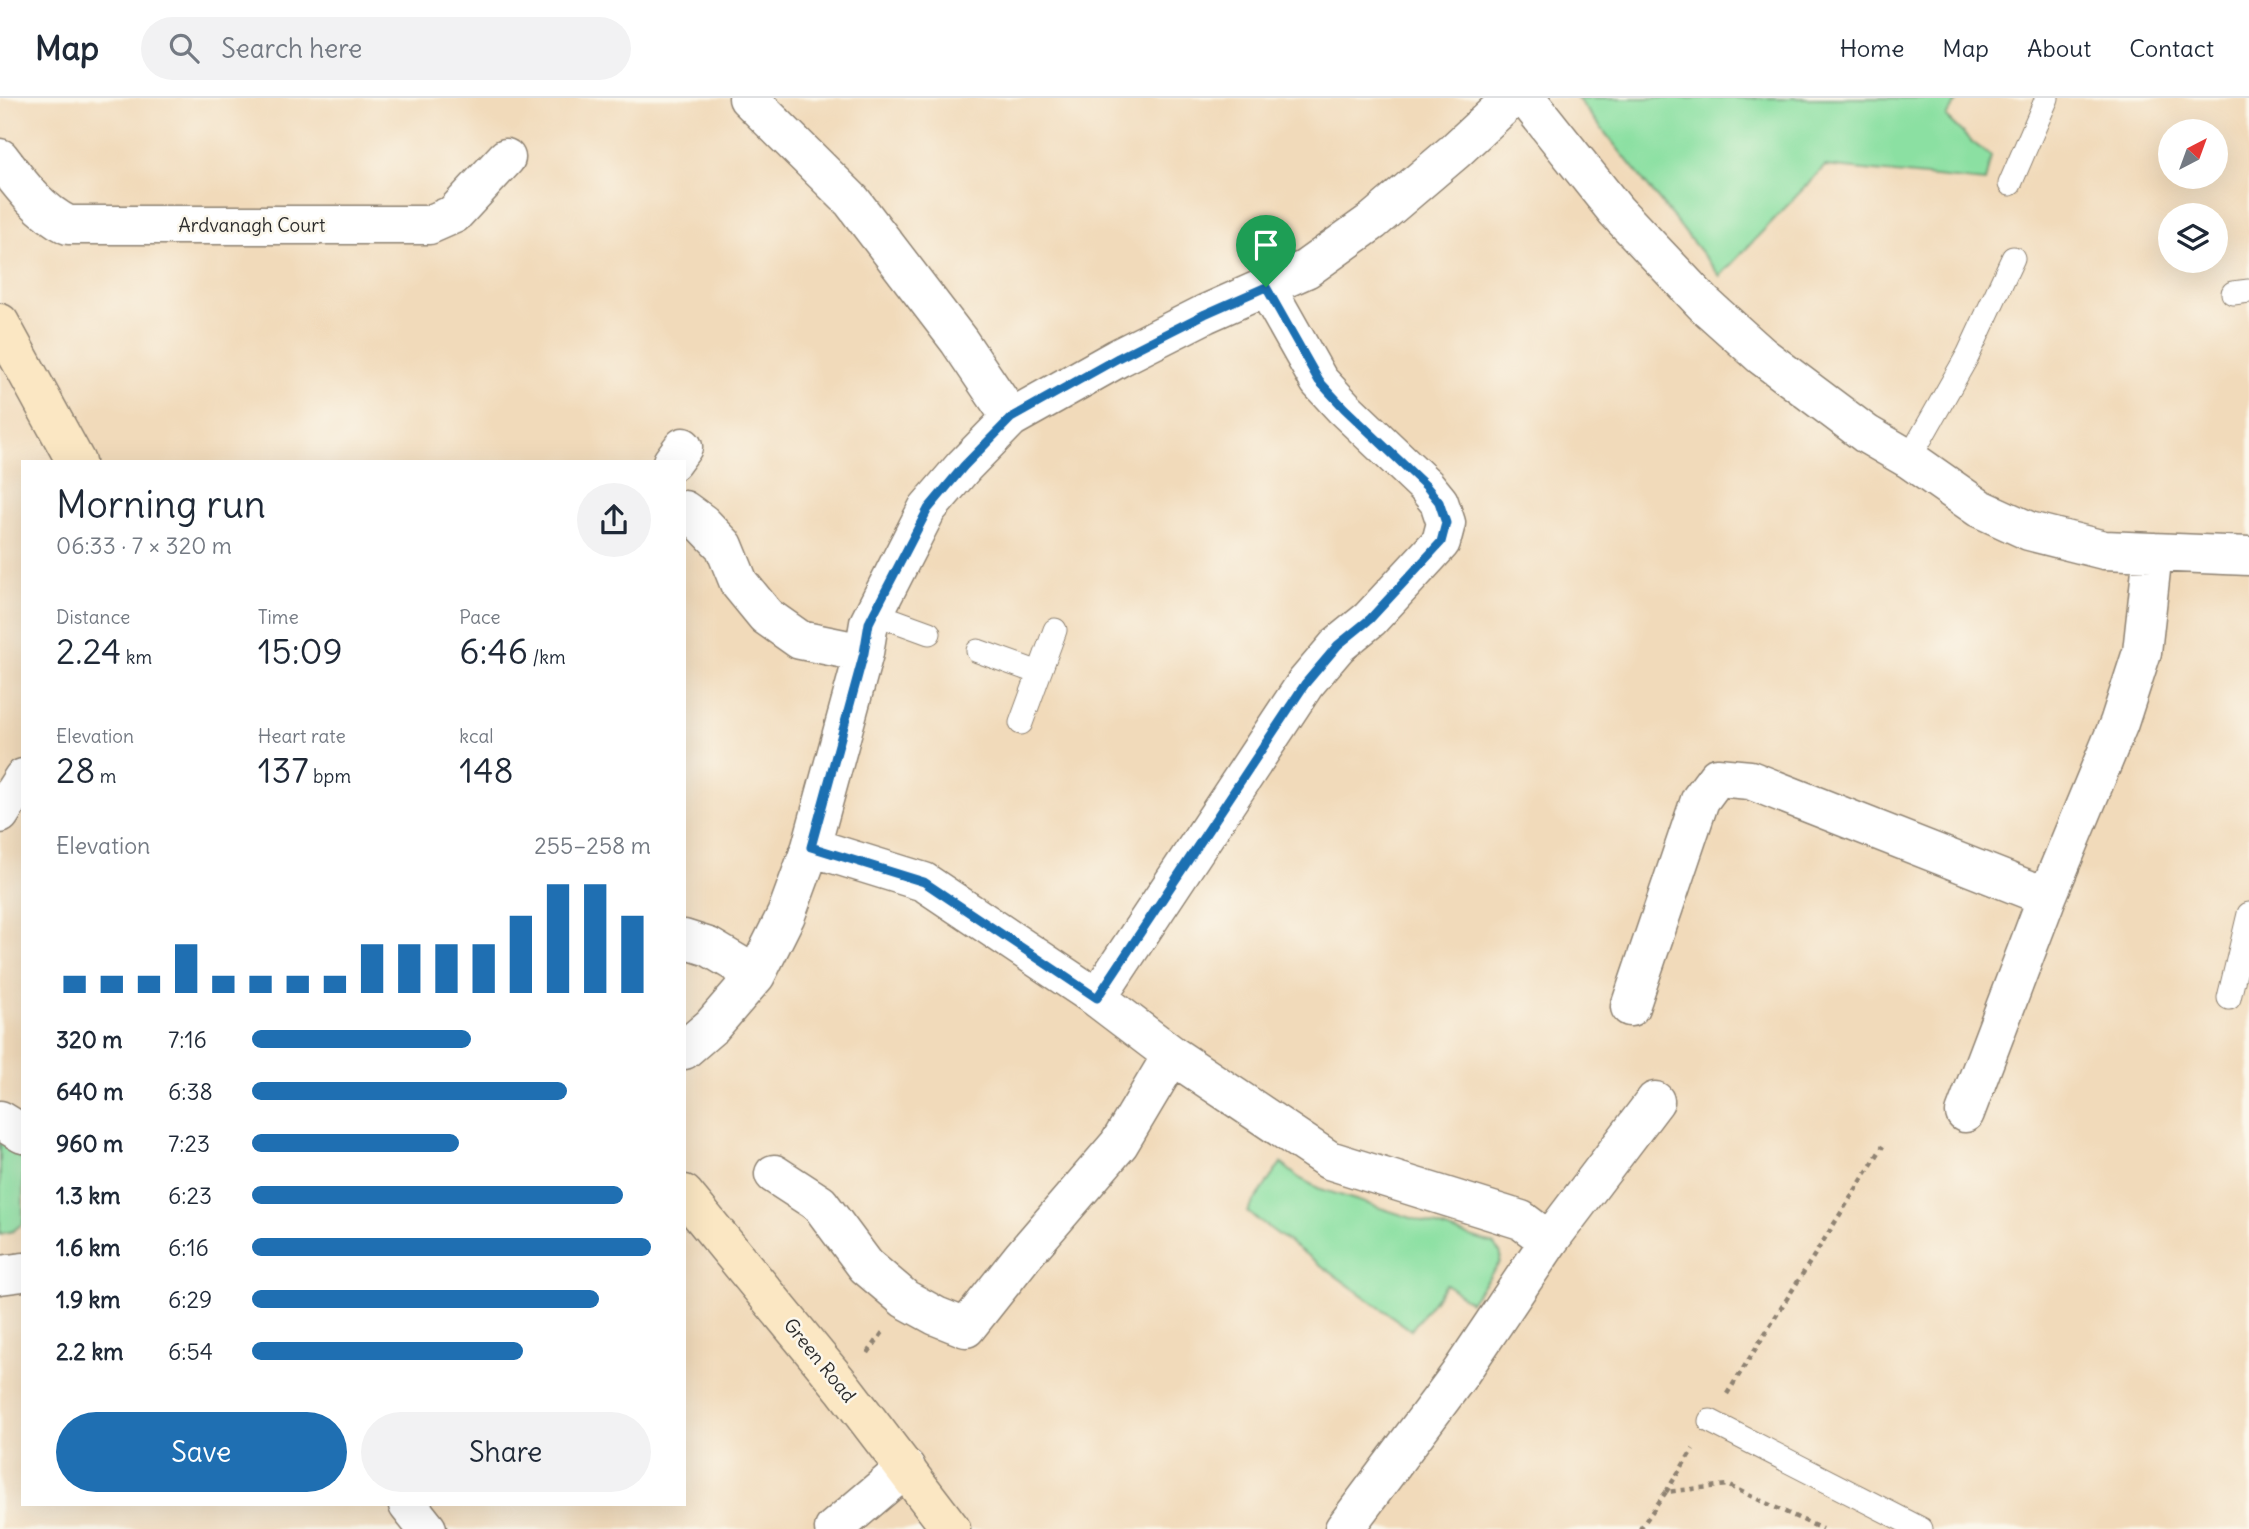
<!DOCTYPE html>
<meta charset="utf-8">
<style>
body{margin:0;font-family:Delius,sans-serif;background:#f2f2f3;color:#1f2937;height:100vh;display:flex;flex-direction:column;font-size:26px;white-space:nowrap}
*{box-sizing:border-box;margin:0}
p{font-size:23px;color:#747a83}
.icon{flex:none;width:38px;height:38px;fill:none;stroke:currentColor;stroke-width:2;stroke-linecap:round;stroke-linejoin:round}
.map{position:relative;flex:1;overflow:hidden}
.side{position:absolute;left:21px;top:362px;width:665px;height:1046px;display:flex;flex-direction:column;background:#fff;border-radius:0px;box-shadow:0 7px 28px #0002}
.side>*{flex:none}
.needle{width:46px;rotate:41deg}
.tools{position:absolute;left:2158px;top:21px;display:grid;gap:14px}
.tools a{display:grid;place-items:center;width:70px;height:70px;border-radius:50%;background:#fff;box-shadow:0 7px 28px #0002;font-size:35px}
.pin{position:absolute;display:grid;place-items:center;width:60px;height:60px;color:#fff;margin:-72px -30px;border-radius:50% 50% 50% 0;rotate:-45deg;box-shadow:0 0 7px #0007}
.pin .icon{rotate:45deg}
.round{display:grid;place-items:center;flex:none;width:74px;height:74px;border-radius:37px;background:#f2f2f3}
.summary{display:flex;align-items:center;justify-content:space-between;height:119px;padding:0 35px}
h1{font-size:38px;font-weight:600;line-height:52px}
.metrics{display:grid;grid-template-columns:repeat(3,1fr);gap:10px;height:119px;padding:7px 35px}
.metrics div{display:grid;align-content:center}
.metrics b{font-size:35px;font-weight:600}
.metrics small{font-size:19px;font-weight:400}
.metrics p{font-size:19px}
.chart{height:196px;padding:14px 35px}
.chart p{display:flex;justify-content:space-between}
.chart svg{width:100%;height:126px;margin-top:7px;stroke:#1f6fb2;stroke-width:6}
.primary-button{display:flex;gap:14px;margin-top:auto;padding:14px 35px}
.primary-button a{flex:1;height:80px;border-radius:42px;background:#1f6fb2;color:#fff;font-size:28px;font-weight:600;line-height:80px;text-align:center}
.primary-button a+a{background:#f2f2f3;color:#1f2937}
ul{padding:0 35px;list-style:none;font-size:23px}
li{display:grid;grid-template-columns:112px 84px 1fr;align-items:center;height:52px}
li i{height:18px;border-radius:9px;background:#1f6fb2}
header{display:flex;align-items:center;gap:42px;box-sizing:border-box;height:98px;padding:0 35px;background:#fff;border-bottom:2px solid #e0e1e3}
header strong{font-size:33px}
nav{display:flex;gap:38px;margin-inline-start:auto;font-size:24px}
.search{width:490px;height:63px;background:#f2f2f3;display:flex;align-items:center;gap:18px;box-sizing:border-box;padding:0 24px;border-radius:38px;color:#747a83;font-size:26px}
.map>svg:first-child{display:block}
.green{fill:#8be0a2;stroke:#5b8666;stroke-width:2}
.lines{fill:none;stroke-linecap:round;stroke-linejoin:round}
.lane-casing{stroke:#8e8272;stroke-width:25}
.street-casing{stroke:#8e8272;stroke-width:41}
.secondary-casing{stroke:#8e8272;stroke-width:41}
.path{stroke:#8e8272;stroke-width:4.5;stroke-dasharray:5 5;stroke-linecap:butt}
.lane{stroke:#fff;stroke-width:23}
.street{stroke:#fff;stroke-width:38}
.secondary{stroke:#fbe7c3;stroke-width:38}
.route-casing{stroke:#fff;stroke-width:14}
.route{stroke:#1f6fb2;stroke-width:9}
.labels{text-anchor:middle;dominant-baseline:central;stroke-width:5;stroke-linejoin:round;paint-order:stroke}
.street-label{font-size:19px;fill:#2b2b2b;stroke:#fbf7ec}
</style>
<header>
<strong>Map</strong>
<div class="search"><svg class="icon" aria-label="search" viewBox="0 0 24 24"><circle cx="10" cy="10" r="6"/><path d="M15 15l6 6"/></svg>Search here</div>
<nav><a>Home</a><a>Map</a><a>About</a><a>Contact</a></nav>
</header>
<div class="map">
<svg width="2249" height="1431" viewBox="0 0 2249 1431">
<rect width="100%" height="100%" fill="#fbf7ec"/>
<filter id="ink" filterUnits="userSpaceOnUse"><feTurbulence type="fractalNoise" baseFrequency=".0143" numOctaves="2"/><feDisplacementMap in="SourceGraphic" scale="14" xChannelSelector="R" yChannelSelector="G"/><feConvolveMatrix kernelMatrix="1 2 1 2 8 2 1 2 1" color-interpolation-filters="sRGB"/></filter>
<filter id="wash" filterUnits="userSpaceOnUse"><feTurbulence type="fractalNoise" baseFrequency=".00686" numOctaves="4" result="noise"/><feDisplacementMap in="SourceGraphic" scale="28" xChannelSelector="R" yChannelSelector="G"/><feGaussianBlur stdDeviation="1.57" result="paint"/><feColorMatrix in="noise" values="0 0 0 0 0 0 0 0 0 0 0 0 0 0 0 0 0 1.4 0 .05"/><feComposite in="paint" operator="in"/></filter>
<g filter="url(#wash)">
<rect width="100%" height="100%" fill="#f1daba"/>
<path class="green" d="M 1577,0 L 1959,0 L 1946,19 L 1972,44 L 1991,58 L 1985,84 L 1825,68 L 1720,178 Z
M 0,1040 L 23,1063 L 23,1125 L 13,1133 L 0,1136 Z
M 1281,1065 L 1299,1080 L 1318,1090 L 1493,1146 L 1501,1156 L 1500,1164 L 1470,1204 L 1446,1186 L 1411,1232 L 1247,1114 Z"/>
</g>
<g filter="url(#ink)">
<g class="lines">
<defs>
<path id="lane" d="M 2010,86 L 2047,0
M 2233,195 L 2249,193
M 1909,361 L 1968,257 L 2013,160
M 874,515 L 929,535
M 978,553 L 1039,575
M 1021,625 L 1055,532
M 2229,900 L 2249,816
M 1710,1323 L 1921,1431"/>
<path id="street" d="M 748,0 L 852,103 L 959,243 L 1011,320
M 1526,0 L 1616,113 L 1704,206 L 1762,258 L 1866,336 L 1909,361 L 1979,410 L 2029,433 L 2104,452 L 2249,458
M 0,60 C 20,86 38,112 68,127 L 429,127 L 454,116 L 506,60
M 672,364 L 683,349
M 684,412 L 702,425 L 724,448 L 739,485 L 766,518 L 800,542 L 864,555
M 0,716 L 23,680
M 811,749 L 924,784 L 1097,900 L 1172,957 L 1329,1062 L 1521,1122 L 1549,1143
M 684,841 L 709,849 L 756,877
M 1097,900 L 1305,586 L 1338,547 L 1370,521 L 1441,444 L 1446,425 L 1439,404 L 1426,388 L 1344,310 L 1319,283 L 1266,189
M 1630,909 L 1700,702 L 1717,679 L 1750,682 L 2047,799
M 684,952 L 712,928 L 756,877 L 786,817 L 811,749 L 864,555 L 869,525 L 874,515 L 927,411 L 964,368 L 1011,320 L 1118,260 L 1205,216 L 1306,171 L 1373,123 L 1454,54 L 1512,0
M 1965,1015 L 2047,799 L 2119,625 L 2142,554 L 2153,454
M 0,1022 L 23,1036
M 774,1076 L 820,1106 L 866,1168 L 905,1201 L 936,1218 L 966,1230 L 1023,1158 L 1119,1046 L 1172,957
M 0,1177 L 23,1174
M 408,1407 L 427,1431
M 834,1431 L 906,1370
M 1344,1431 L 1459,1277 L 1549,1143 L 1655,1003"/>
<path id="secondary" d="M 0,225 L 76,364
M 684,1096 L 844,1291 L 951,1431"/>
</defs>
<use href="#lane" class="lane-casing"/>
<use href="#street" class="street-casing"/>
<use href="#secondary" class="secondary-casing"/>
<path class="path" d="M 868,1255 L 883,1234
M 1727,1296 L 1883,1048
M 1666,1394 L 1693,1351
M 1640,1431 L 1666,1394 L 1727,1387 L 1822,1431"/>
<use href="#lane" class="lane"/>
<use href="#street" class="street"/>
<use href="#secondary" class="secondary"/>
</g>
</g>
<g class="lines" filter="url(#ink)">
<defs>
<path id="route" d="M 1266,189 L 1319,283 L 1344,310 L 1426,388 L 1439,404 L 1446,425 L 1441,444 L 1370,521 L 1338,547 L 1305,586 L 1097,900 L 924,784 L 811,749 L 864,555 L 869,525 L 874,515 L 928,411 L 964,368 L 1011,320 L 1118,260 L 1205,216 Z"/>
</defs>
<use href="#route" class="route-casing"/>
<use href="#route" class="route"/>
</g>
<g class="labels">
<g class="street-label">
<text x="252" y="127">Ardvanagh Court</text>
<text transform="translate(820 1262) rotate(51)">Green Road</text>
</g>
</g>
</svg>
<div class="tools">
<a><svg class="needle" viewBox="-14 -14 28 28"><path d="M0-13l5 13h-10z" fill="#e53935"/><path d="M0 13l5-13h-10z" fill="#747a83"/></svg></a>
<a><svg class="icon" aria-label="layers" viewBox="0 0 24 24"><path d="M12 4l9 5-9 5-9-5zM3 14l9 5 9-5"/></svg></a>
</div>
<div class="pin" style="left:1266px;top:189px;background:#1e9e55"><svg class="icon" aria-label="arrive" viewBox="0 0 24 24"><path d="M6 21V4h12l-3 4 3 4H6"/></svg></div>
<section class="side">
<div class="summary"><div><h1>Morning run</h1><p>06:33 · 7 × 320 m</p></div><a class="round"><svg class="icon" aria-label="share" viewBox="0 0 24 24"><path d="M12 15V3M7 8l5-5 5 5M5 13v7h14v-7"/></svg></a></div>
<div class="metrics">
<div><p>Distance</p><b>2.24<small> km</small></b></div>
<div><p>Time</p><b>15:09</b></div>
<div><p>Pace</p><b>6:46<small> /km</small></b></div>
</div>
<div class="metrics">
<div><p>Elevation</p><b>28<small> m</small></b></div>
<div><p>Heart rate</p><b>137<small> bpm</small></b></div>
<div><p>kcal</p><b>148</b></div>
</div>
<div class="chart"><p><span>Elevation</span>255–258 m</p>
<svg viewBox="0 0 160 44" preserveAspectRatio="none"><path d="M5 44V38M15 44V38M25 44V38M35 44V27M45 44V38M55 44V38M65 44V38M75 44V38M85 44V27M95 44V27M105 44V27M115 44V27M125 44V17M135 44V6M145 44V6M155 44V17"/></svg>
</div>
<ul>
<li><b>320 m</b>7:16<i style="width:55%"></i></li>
<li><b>640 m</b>6:38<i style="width:79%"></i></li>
<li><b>960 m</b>7:23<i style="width:52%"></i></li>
<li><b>1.3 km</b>6:23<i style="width:93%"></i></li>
<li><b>1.6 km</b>6:16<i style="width:100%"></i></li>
<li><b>1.9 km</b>6:29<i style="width:87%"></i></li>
<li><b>2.2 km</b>6:54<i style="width:68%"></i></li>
</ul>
<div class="primary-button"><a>Save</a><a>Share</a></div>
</section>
</div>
